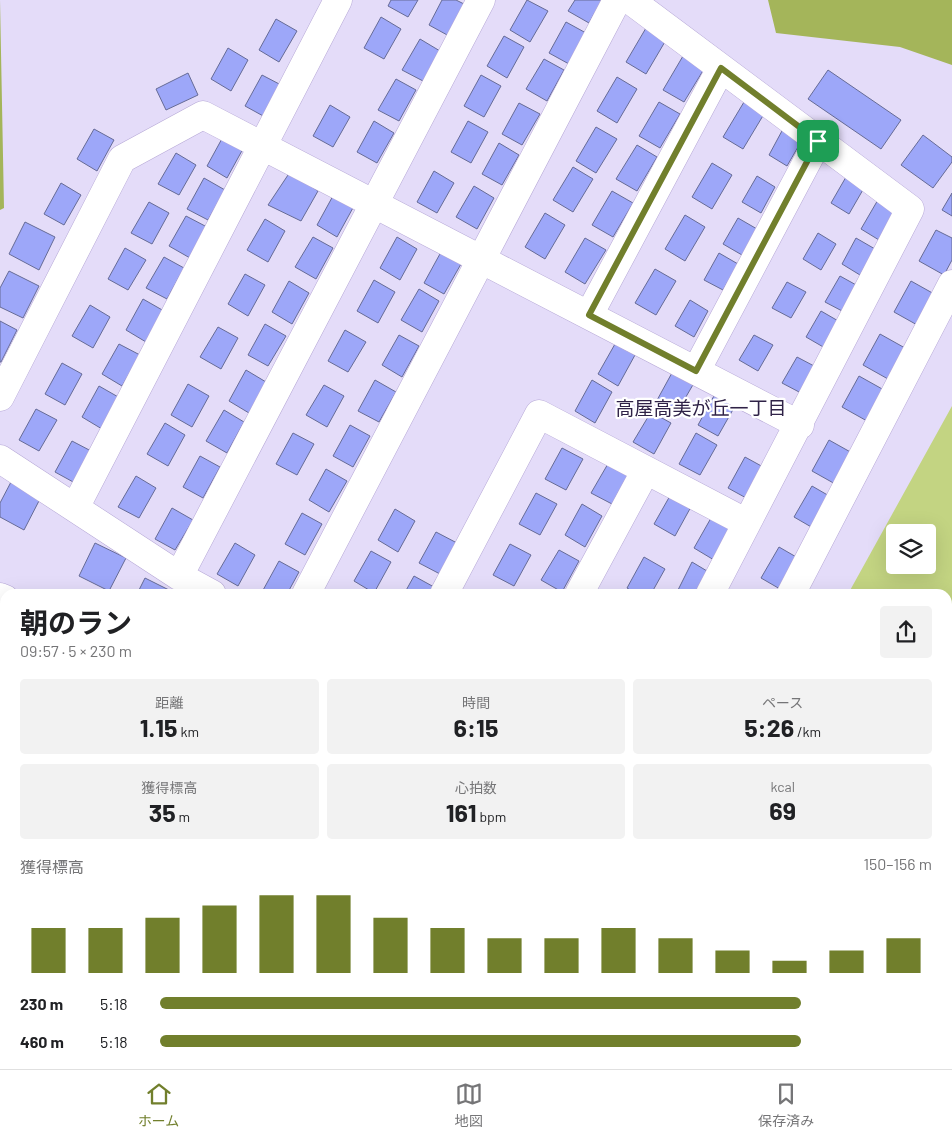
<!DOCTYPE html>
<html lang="ja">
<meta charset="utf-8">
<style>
body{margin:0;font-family:Barlow,"Noto Sans JP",sans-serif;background:#f2f2f2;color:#202124;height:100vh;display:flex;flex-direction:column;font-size:19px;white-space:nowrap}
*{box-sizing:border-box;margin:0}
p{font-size:16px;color:#757577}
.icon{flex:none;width:28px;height:28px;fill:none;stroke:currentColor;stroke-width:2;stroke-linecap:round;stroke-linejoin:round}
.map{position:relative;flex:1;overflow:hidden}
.side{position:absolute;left:0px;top:589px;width:952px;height:481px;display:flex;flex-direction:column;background:#fff;border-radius:15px 15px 0 0;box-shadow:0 5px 20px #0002}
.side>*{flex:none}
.tools{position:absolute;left:886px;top:524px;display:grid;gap:10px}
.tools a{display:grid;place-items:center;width:50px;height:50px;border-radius:5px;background:#fff;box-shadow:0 5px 20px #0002;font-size:25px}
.pin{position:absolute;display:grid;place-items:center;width:42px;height:42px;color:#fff;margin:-21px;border-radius:10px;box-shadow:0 2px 8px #0006}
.round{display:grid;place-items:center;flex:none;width:52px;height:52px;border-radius:5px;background:#f2f2f2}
.head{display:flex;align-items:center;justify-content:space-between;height:85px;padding:0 20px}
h1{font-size:28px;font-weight:700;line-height:38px}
.figures{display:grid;grid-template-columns:repeat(3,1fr);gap:8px;height:85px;padding:5px 20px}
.figures div{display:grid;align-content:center;border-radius:5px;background:#f2f2f2;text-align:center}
.figures b{font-size:25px;font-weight:700}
.figures small{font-size:14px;font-weight:400}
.figures p{font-size:14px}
.chart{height:140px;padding:10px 20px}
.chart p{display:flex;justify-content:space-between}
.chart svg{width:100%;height:90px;margin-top:5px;stroke:#717f2c;stroke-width:6}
ul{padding:0 20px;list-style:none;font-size:16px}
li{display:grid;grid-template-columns:80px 60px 1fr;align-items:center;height:38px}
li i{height:12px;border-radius:6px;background:#717f2c}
.tabs{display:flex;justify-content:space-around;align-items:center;height:70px;border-top:1px solid #e0e0e0;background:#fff;font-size:14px;color:#757577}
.tabs a{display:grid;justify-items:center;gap:2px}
.tabs .selected{color:#717f2c}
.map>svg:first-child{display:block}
.green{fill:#c3d482;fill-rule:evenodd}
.forest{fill:#a4b55a}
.building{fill:#9da7f9;stroke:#666b96}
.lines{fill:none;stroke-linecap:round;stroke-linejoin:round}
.minor-casing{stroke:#b6a8d6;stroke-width:29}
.minor{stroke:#fff;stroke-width:28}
.route-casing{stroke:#fff;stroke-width:10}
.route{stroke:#717f2c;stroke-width:6}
.labels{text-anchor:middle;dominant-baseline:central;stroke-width:4.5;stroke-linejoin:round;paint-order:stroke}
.neighbourhood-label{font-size:19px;fill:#2f2247;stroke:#fff}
</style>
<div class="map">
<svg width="952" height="1069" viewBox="0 0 952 1069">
<rect width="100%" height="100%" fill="#e4dcf9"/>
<path class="green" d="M 952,406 L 952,1016 L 948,1024 L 948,594 L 848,594 ZM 895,532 L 928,532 L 928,565 L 895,565 Z
M 491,1065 L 806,1065 L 813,1069 L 489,1069 Z"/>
<path class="forest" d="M 0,0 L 4,208 L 0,210 Z
M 768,0 L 952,0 L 952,65 L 900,47 L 776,33 Z"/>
<path class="building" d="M 391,0 L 418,0 L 408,17 L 388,6 Z
M 442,0 L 456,0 L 466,5 L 449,36 L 429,25 Z
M 527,0 L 548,11 L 530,42 L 510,30 Z
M 575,0 L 602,0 L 589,23 L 568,11 Z
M 381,17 L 401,29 L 384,59 L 364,48 Z
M 276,19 L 297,31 L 279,62 L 259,50 Z
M 566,22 L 586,33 L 569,64 L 549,53 Z
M 646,28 L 666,40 L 646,74 L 626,62 Z
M 504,36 L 524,47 L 507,78 L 487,66 Z
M 420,39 L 440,51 L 423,81 L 402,70 Z
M 228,48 L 248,60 L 231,91 L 211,79 Z
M 683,56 L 704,69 L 684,102 L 663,90 Z
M 544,59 L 564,70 L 547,101 L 526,89 Z
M 828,70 L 901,120 L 881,149 L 808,99 Z
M 188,73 L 198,95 L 166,110 L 156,89 Z
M 262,75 L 283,86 L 265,117 L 245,106 Z
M 481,75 L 501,86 L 484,117 L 464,106 Z
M 617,77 L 637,89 L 617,123 L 597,111 Z
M 396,79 L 416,90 L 399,121 L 378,110 Z
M 659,102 L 680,114 L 660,148 L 639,136 Z
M 744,102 L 764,114 L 743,149 L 723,137 Z
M 519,103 L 540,114 L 522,145 L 502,134 Z
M 330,105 L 350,117 L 333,147 L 313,136 Z
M 374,121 L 394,133 L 377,163 L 357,152 Z
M 468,121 L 488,132 L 471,163 L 451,152 Z
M 596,127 L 617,139 L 596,173 L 576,161 Z
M 94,129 L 114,140 L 97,171 L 77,159 Z
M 783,129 L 802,140 L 787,166 L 769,155 Z
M 224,135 L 244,147 L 227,178 L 207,166 Z
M 923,135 L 952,157 L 952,162 L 933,188 L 901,165 Z
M 499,143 L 519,155 L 502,185 L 482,174 Z
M 637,145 L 657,157 L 637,191 L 616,179 Z
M 176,153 L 196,165 L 179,195 L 158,184 Z
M 712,163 L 732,175 L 712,209 L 692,197 Z
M 573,167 L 593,179 L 573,212 L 553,200 Z
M 434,171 L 454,183 L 437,213 L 417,202 Z
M 290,172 L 318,191 L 301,221 L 268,205 Z
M 757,176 L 775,187 L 761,213 L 742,202 Z
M 846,177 L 864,188 L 849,214 L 831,203 Z
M 204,178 L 225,190 L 208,220 L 187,209 Z
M 61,183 L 81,195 L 64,225 L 44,214 Z
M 474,186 L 494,198 L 477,229 L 456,217 Z
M 612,191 L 633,203 L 613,237 L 592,225 Z
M 952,193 L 952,216 L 942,210 Z
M 334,194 L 354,206 L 337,237 L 317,225 Z
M 879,198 L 897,210 L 879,240 L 861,229 Z
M 149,202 L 169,213 L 152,244 L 131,233 Z
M 545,213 L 565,225 L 545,259 L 525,247 Z
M 685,215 L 705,227 L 685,261 L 665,249 Z
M 186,216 L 207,227 L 190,258 L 169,246 Z
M 738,218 L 757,229 L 742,255 L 723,244 Z
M 265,219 L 285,231 L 268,262 L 247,250 Z
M 25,222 L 55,237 L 39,270 L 9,254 Z
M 936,230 L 952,238 L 952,260 L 944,275 L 919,261 Z
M 818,233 L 836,244 L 821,270 L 803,259 Z
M 313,237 L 333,248 L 316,279 L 295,267 Z
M 397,237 L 417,249 L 400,280 L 380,268 Z
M 585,238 L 606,250 L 585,284 L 565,272 Z
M 856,238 L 875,249 L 860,275 L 842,264 Z
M 125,248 L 146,260 L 128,290 L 108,279 Z
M 441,252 L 461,264 L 444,294 L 424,283 Z
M 719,253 L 738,264 L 723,290 L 704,280 Z
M 164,257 L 184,268 L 167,299 L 146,288 Z
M 655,269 L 676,281 L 656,315 L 635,303 Z
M 9,271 L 39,286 L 23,318 L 0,307 L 0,288 Z
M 245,274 L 265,285 L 248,316 L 228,304 Z
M 840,276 L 858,286 L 844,312 L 825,302 Z
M 374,280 L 395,292 L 378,323 L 357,311 Z
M 289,281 L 309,293 L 292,324 L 272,312 Z
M 911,281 L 936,295 L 919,326 L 894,312 Z
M 787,282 L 806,292 L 791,318 L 772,308 Z
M 419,289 L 439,301 L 422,332 L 401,320 Z
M 143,299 L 164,311 L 146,342 L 126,330 Z
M 690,300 L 708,311 L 694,337 L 675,326 Z
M 90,305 L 110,317 L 93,348 L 72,336 Z
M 821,311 L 840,322 L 825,348 L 806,337 Z
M 0,321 L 17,330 L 1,362 L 0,362 Z
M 265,324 L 286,336 L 268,366 L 248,355 Z
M 218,327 L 238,338 L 221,369 L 200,357 Z
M 345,330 L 366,342 L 348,372 L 328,361 Z
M 880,334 L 905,348 L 888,379 L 863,365 Z
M 399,335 L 419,346 L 402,377 L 382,365 Z
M 754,335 L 773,345 L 758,371 L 739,360 Z
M 119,344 L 140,355 L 122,386 L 102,374 Z
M 615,344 L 635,355 L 618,386 L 598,374 Z
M 797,357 L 816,367 L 801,393 L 782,383 Z
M 62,363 L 82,374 L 65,405 L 45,394 Z
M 246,370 L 266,382 L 249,413 L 229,401 Z
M 673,371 L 694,383 L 676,414 L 656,402 Z
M 859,376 L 884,390 L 867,421 L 842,407 Z
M 375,380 L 396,392 L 379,422 L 358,411 Z
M 592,380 L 612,392 L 595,423 L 575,411 Z
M 188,384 L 209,396 L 192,427 L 171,415 Z
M 324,385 L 344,396 L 327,427 L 306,415 Z
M 99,386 L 120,398 L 102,429 L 82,417 Z
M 715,394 L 735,406 L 718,436 L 698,425 Z
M 36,409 L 57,420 L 39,451 L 19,440 Z
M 224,410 L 244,422 L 227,453 L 206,441 Z
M 651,412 L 671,423 L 654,454 L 633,442 Z
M 165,423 L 185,435 L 168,466 L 147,454 Z
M 350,425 L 370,436 L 353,467 L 333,456 Z
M 293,433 L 314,444 L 297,475 L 276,464 Z
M 696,433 L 717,445 L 700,475 L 679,464 Z
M 829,440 L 854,454 L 837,485 L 812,471 Z
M 72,441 L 93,452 L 75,483 L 55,472 Z
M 562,448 L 583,459 L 566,490 L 545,479 Z
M 200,456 L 220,467 L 203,498 L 183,487 Z
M 745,457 L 765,468 L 748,499 L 728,488 Z
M 609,462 L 629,473 L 612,504 L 591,493 Z
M 326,469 L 347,481 L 329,512 L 309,500 Z
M 136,476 L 156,488 L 139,518 L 118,507 Z
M 11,482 L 41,497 L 24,530 L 0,517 L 0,503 Z
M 812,486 L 831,497 L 813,528 L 794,517 Z
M 536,493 L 557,504 L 540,535 L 519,524 Z
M 671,494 L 692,505 L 675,536 L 654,524 Z
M 582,504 L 602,516 L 585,547 L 565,535 Z
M 172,508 L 193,520 L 175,550 L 155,539 Z
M 395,509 L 415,521 L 398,552 L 378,540 Z
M 302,513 L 322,524 L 305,555 L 285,544 Z
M 711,518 L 732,529 L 714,560 L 694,548 Z
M 436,532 L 457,543 L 440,574 L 419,563 Z
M 95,543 L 126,558 L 109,591 L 79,576 Z
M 235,543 L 255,555 L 238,586 L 217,574 Z
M 510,544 L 531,555 L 514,586 L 493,575 Z
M 779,547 L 798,558 L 780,589 L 761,578 Z
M 559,550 L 579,561 L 562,592 L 541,580 Z
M 371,551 L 391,562 L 374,593 L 354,581 Z
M 644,557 L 665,569 L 651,594 L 637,594 L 627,588 Z
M 279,561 L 299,572 L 287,594 L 266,594 L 262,592 Z
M 692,562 L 712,574 L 701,594 L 676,594 Z
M 414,576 L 434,587 L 431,594 L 404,594 Z
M 145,578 L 175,593 L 174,594 L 137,594 Z
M 5,986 L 5,1021 L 0,1018 L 0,995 Z
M 0,1034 L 5,1037 L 5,1052 L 0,1061 Z
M 13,1065 L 46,1065 L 43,1069 L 11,1069 Z
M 97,1065 L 129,1065 L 127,1069 L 94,1069 Z
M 156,1065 L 188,1065 L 186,1069 L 154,1069 Z
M 234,1065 L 267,1065 L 264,1069 L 232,1069 Z
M 365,1065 L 397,1065 L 395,1069 L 363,1069 Z"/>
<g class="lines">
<defs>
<path id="minor" d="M 630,0 L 910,209 L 710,594
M 589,315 L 721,68
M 696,371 L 818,141
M 0,397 L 122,159 L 203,115 L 800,425
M 0,459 L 179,576 L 212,594
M 75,508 L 338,0
M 179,576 L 481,0
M 306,594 L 617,0
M 444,594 L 539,414 L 747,523
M 579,594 L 646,470
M 791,594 L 952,284
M 0,597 L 5,599
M 0,739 L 5,741
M 0,949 L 5,939
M 890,1065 L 898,1069
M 72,1069 L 74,1065
M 207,1069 L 209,1065
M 340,1069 L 342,1065
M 480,1069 L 482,1065"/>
</defs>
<use href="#minor" class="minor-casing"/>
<use href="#minor" class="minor"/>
</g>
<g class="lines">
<defs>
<path id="route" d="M 721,68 L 818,141 L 696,371 L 589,315 Z"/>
</defs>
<use href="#route" class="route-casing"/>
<use href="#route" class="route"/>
</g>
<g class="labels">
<g class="neighbourhood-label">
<text x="701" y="407">高屋高美が丘一丁目</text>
</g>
</g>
</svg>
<div class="tools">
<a><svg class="icon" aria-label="layers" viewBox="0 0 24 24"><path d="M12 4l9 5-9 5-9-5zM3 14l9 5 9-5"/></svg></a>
</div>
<div class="pin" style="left:818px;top:141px;background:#1e9e55"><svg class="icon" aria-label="arrive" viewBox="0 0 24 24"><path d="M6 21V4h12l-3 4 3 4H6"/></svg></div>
<section class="side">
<div class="head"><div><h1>朝のラン</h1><p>09:57 · 5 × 230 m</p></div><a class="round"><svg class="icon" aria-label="share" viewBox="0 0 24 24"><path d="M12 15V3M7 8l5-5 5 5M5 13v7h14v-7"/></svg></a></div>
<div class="figures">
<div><p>距離</p><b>1.15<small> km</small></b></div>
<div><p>時間</p><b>6:15</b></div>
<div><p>ペース</p><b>5:26<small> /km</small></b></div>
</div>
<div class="figures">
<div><p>獲得標高</p><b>35<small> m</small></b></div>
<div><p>心拍数</p><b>161<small> bpm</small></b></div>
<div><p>kcal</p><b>69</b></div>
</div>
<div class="chart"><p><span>獲得標高</span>150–156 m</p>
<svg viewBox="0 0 160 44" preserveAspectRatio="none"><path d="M5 44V22M15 44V22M25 44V17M35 44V11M45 44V6M55 44V6M65 44V17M75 44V22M85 44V27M95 44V27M105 44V22M115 44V27M125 44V33M135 44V38M145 44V33M155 44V27"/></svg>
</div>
<ul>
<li><b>230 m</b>5:18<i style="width:83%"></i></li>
<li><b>460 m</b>5:18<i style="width:83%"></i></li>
</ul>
</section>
</div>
<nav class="tabs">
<a class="selected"><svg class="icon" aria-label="home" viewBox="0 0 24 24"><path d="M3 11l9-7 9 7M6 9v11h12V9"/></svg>ホーム</a>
<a><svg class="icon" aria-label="map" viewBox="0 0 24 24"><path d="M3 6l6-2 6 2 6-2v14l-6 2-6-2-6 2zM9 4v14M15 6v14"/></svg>地図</a>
<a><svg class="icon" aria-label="saved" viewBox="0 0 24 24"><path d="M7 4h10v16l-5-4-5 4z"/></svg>保存済み</a>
</nav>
